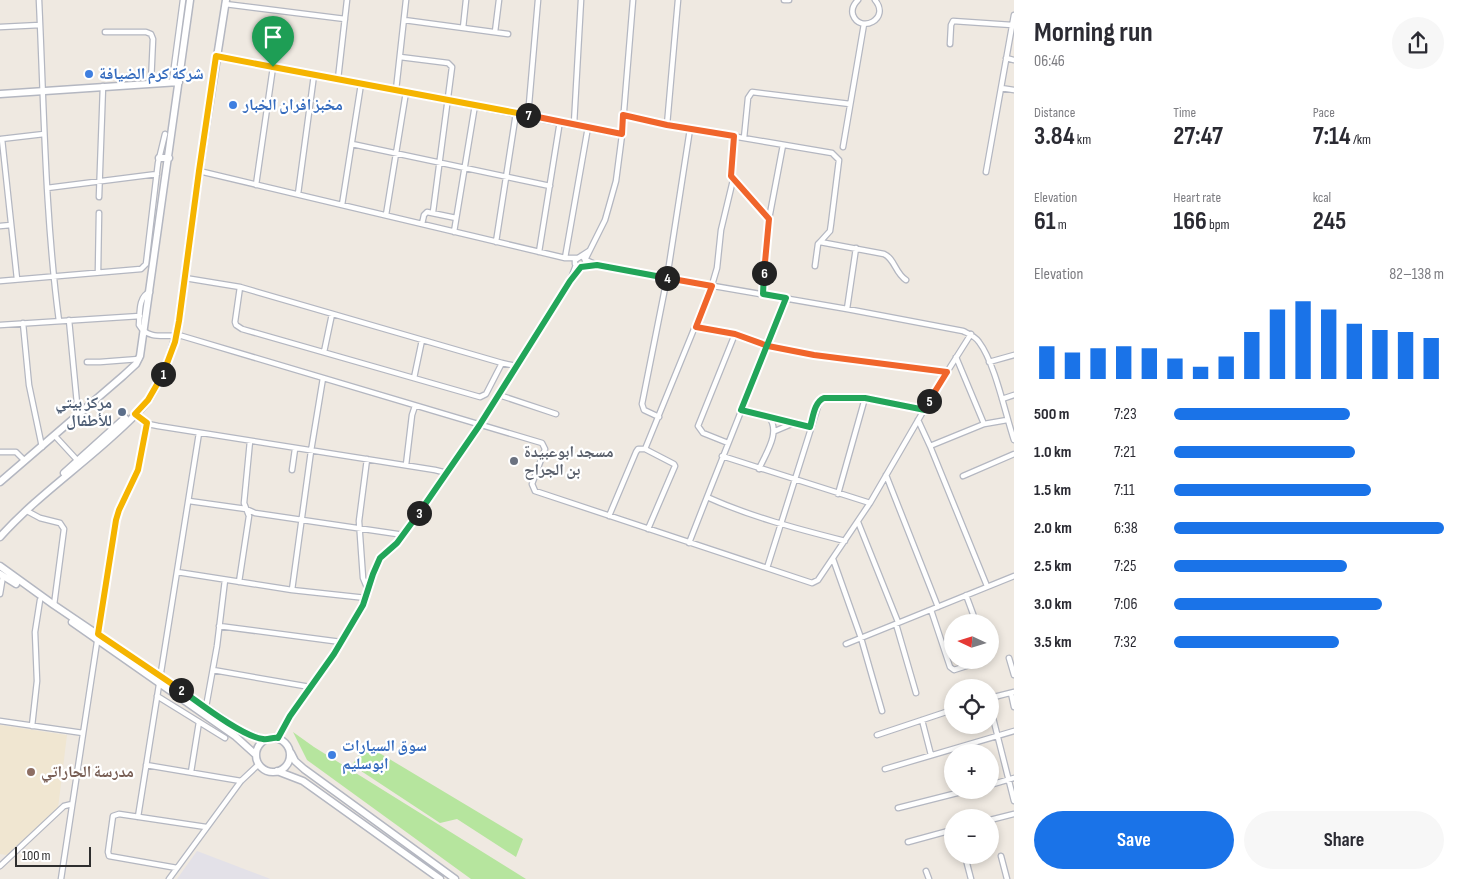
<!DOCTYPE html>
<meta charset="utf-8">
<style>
body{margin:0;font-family:"Sofia Sans Condensed","Noto Naskh Arabic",sans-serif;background:#f7f7f7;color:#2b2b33;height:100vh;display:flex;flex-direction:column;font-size:19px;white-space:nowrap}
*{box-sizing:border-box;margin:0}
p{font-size:16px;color:#7c7c81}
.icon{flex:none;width:28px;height:28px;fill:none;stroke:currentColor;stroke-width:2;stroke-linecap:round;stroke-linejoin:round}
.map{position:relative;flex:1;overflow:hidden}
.sheet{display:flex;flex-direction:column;background:#fff;width:450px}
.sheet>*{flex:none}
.needle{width:32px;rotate:274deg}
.controls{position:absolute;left:944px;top:614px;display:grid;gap:10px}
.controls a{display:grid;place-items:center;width:55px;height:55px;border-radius:50%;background:#fff;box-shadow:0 2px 8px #0003;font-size:25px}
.scale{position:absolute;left:15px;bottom:12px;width:76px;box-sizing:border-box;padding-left:5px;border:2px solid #2e2e2e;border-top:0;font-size:14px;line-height:18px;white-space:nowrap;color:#2e2e2e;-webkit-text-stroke:4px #fff;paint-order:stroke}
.pin{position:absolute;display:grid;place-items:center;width:42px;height:42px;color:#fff;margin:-51px -21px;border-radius:50% 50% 50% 0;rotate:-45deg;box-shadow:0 0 5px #0007}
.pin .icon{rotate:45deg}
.km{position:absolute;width:25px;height:25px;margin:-12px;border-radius:50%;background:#222;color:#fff;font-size:14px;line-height:25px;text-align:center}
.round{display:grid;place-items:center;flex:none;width:52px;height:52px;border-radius:26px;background:#f7f7f7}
.overview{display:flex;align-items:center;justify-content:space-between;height:85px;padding:0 20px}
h1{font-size:28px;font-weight:700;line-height:38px}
.figures{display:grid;grid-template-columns:repeat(3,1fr);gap:8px;height:85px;padding:5px 20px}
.figures div{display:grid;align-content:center}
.figures b{font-size:25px;font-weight:700}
.figures small{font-size:14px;font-weight:400}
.figures p{font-size:14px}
.chart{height:140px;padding:10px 20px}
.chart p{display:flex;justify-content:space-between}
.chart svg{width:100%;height:90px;margin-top:5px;stroke:#1a73e8;stroke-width:6}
.cta{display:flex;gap:10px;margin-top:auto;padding:10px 20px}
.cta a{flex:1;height:58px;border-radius:30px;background:#1a73e8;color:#fff;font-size:20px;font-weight:700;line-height:58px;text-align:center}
.cta a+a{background:#f7f7f7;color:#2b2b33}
ul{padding:0 20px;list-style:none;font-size:16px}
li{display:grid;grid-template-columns:80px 60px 1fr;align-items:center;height:38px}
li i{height:12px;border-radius:6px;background:#1a73e8}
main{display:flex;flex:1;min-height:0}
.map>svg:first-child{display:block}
.industrial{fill:#e3e1e8}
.education{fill:#f0e6d1}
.green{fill:#b6e59e}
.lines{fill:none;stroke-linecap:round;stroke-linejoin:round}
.street-casing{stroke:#b4b7c1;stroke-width:7}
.secondary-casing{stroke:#b4b7c1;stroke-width:9}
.street{stroke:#fff;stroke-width:4.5}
.secondary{stroke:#fff;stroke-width:6}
.split-1-casing{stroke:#fff;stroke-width:10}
.split-2-casing{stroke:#fff;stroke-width:10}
.split-3-casing{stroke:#fff;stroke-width:10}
.split-4-casing{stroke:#fff;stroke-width:10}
.split-5-casing{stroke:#fff;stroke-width:10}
.split-6-casing{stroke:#fff;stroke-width:10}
.split-7-casing{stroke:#fff;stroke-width:10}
.split-8-casing{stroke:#fff;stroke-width:10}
.split-1{stroke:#f5b400;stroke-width:6}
.split-2{stroke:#f5b400;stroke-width:6}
.split-3{stroke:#22a559;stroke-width:6}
.split-4{stroke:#22a559;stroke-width:6}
.split-5{stroke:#f0652b;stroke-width:6}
.split-6{stroke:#22a559;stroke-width:6}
.split-7{stroke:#f0652b;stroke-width:6}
.split-8{stroke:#f5b400;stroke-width:6}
.shop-dot{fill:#3f7fe0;stroke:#fff;stroke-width:2}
.service-dot{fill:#5c6f8a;stroke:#fff;stroke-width:2}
.worship-dot{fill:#6b7280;stroke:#fff;stroke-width:2}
.education-dot{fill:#8d6e63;stroke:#fff;stroke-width:2}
.labels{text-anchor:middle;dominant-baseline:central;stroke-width:4.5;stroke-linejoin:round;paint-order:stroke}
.shop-label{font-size:16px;font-weight:bold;fill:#366cbe;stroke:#fff;text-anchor:start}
.service-label{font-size:16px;font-weight:bold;fill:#4e5e75;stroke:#fff;text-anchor:end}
.worship-label{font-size:16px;font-weight:bold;fill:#5b616d;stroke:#fff;text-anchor:start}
.education-label{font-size:16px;font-weight:bold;fill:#785e54;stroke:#fff;text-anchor:start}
</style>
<main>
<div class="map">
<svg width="1014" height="879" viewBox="0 0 1014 879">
<rect width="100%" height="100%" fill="#efe9e1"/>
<path class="industrial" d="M 197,851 L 268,878 L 270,879 L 177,879 Z"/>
<path class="education" d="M 0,725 L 67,735 L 58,808 L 7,855 L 0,854 Z"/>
<path class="green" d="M 293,732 L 314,747 L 526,879 L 471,879 L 307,760 Z
M 366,745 L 523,839 L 516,857 L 457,819 L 440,823 L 352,765 Z"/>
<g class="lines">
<defs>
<path id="street" d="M 39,0 C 44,107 45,215 59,321
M 784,0 L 789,0
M 858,0 C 854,4 851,9 853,15 C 860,34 891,19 875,0
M 225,4 L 345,19
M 404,20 L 508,34
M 0,27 L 40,25
M 463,28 L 466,0
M 105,32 L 146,32 L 151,34 L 153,39 L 151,83
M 495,32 L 499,0
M 950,44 L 951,25 L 953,21 L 1012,25
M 216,56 L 622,135
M 400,57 L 448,63 L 452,67 L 433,212
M 1006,58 L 1014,60
M 338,79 L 347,0
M 172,82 L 183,0
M 1001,88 L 1014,90
M 396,90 L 406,0
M 623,115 L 667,125 L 832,153 L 839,160 L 831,224 L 830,231 L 820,242
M 528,116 L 538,0
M 574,124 L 581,0
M 667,125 L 678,0
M 734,137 L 731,176 L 769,219
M 744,138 L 748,98 L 752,92 L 850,104
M 1,139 L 44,134
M 2,139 L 17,279
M 352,144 L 550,186
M 843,147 L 864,24
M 199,171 L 565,258 L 577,258
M 986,172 L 1014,15
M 256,185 L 273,67
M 47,188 L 157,174
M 298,194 L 314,75
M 99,197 L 103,86
M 342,205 L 361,84
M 386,215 L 406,92
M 422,224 L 424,215 L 427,212 L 456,218
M 0,226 L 11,225
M 454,232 L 475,105
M 496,242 L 516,113
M 539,252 L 560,121
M 581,256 L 584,258 L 586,263 L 584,266 L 579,267 L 575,264 L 575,260 L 589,251
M 565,258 L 588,127
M 585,260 L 605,220 L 616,181 L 622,135 L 633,0
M 586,260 L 597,265 L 650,275 L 847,309 L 963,331 C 969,334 975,336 979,342 C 995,363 1005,413 1014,440
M 815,266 L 818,244 L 820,242 L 884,254 C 895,259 895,273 906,280
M 98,272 L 99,213
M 185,278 L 240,287 L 502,363 L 486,394 L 480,397 L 242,329 L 236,325 L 235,322 L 240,287
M 0,281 L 141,269 L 146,264 L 158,163 L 165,134
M 150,292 C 138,296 140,314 139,325 C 148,341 168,334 182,336 L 542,443 L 545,449 L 532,484 L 535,491 L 812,583 L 818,580 L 870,503 L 935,391 L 971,334
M 763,294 L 769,219 L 783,145
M 786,298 L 707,497 C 751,517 798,529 845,541
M 847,309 L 856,248
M 69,320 L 78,414
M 23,323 L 29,385 L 42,447
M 0,325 L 140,316
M 696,327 L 735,334 L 768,346 L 814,355 L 947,372
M 324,352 L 332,314
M 956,357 L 984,424
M 87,362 L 100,362 L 139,359
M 989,362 L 1014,355
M 502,363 L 516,366
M 414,378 L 422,340
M 499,395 L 556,414
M 1002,399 L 1014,395
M 741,410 L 810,427
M 135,414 L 148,424 L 158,426 L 435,470 L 447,473
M 659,417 L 644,410 L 642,404 L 667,278 L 690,129
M 918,420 L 930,446 L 987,586
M 775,431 L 794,423
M 55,436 L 78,461
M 728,443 L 703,433 L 698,426 L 735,334
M 930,446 L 984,424 L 1007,420
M 0,452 L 16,452 L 25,461
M 722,456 L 870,503
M 367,459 L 359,521 L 363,578 L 368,590
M 406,465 L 412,415 L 415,406
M 759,469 C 766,453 781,432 769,417
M 292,470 L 295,449
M 886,475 L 938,607
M 963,476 L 1014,454
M 838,494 L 865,398
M 189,501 L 246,509 L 255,513 L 404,535
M 27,511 L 40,518 L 60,523 L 64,529 L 54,605
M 609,516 L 636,452 L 638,449 L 645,449
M 858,522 L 898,622
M 648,529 L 675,466 L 674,464 L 645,449 L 712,285 L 717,268 L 721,230 L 733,180
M 689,543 L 707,497
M 833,559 L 861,638 L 882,711
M 767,568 L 820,400 L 824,398 L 865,398 L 925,410
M 177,572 L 292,590 L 366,598
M 239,582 L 249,516 L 244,503 L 250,441
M 292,590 L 311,451 L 323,378
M 0,594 L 3,576
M 966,595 L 976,622
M 931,610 L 950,667 L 954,670 L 985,660
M 896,624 L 916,693
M 219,626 L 341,642
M 846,644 L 1014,576
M 1009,658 L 1014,675
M 213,670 L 310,687
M 1011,693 L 1014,707
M 157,696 L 225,738
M 990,698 L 1014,692
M 990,706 L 1014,801
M 206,707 L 217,646 L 225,580
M 922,720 L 931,755
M 0,721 L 83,733
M 32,726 L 37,681 L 35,632 L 40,600
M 877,735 L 952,710
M 278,738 L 290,716 L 334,654 L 363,605 L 373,574 L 380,558 L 401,538 L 447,473 L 533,341 L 570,281 L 576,265
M 146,765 L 241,781
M 885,769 L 1014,731
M 191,772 L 199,722
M 990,785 L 1014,778
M 898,808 L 969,790
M 138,817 L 199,433
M 990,820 L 1014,814
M 908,842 L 952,830
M 965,856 L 971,879
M 1001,856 L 1007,879
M 0,866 L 64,806 L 72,804
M 177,868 L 109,856 L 108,852 L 113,816 L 119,814 L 206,827
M 926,871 L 929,879
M 61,879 L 114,530 L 119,510 L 138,470 L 147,423
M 169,879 L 241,781 L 259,764"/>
<path id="secondary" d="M 0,94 L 179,82
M 159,158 L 169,158
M 64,473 L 125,418
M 0,482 L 123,376 L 136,364 L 140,356 L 190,0
M 0,537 C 34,499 77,469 114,435 C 126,424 140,412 149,399 C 164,375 174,348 179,321 L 199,171 L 226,0
M 0,566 L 54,605 L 233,726 L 245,733 L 265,740
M 0,574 L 16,584
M 72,622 L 235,736 L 256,755
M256 755a17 17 0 1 1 34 0a17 17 0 1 1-34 0Z
M 291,753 L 295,761 L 304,769 L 455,879
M 277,771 L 303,781 L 440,879"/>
</defs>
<use href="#street" class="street-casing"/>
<use href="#secondary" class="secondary-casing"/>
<use href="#street" class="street"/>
<use href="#secondary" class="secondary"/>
</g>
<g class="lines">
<defs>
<path id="split-1" d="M 163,374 L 175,342 L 179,321 L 199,171 L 216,56 L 273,67"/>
<path id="split-2" d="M 163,374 L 148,400 L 135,414 L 147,423 L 138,470 L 119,510 L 116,520 L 98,634 L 181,690"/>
<path id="split-3" d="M 181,690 C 198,702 243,737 263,739 C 268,740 273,737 278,738 L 290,716 L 334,654 L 363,605 L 373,574 L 380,558 L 397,543 L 419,513"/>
<path id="split-4" d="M 419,513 L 479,426 L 570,281 L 581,267 L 597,265 L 667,278"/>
<path id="split-5" d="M 667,278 L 712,286 L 696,327 L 735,334 L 768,346 L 814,355 L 947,372 L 929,401"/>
<path id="split-6" d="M 764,273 L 763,294 L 786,298 L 741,410 L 810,427 C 813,418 814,402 824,398 L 865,398 L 925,410 L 929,401"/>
<path id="split-7" d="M 528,115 L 622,134 L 623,115 L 667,125 L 734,136 L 731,176 L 769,219 L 764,273"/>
<path id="split-8" d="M 273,67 L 528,115"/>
</defs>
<use href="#split-1" class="split-1-casing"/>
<use href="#split-2" class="split-2-casing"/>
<use href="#split-3" class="split-3-casing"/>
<use href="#split-4" class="split-4-casing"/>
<use href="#split-5" class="split-5-casing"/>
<use href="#split-6" class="split-6-casing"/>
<use href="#split-7" class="split-7-casing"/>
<use href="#split-8" class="split-8-casing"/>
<use href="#split-1" class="split-1"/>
<use href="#split-2" class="split-2"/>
<use href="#split-3" class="split-3"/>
<use href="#split-4" class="split-4"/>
<use href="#split-5" class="split-5"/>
<use href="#split-6" class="split-6"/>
<use href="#split-7" class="split-7"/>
<use href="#split-8" class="split-8"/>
</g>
<g class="shop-dot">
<circle cx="89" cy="74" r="5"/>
<circle cx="233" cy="105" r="5"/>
<circle cx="332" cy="755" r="5"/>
</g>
<circle class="service-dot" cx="122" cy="412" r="5"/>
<circle class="worship-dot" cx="514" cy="461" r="5"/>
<circle class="education-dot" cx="31" cy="772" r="5"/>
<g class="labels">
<g class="shop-label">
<text x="99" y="74">شركة كرم الضيافة</text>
<text x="243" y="105">مخبز افران الخبار</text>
<text x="342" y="746">سوق السيارات<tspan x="342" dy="18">ابوسليم</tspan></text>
</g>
<g class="service-label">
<text x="112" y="403">مركز بيتي<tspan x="112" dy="18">للأطفال</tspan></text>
</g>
<g class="worship-label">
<text x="524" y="452">مسجد ابوعبيدة<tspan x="524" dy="18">بن الجراح</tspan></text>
</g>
<g class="education-label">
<text x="41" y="772">مدرسة الحاراتي</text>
</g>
</g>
</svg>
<div class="controls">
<a><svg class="needle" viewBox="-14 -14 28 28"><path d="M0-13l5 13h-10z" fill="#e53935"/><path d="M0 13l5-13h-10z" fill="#7c7c81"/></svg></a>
<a><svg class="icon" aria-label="locate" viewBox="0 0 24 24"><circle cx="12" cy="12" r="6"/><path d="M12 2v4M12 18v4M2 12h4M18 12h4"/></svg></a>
<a>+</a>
<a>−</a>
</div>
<div class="scale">100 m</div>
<div class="pin" style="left:273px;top:67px;background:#1e9e55"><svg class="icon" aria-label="arrive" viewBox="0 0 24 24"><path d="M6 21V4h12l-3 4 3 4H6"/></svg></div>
<b class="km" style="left:163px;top:374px">1</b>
<b class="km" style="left:181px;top:690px">2</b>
<b class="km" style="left:419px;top:513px">3</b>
<b class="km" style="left:667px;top:278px">4</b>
<b class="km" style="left:929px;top:401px">5</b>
<b class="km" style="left:764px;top:273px">6</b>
<b class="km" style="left:528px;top:115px">7</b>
</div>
<section class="sheet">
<div class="overview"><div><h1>Morning run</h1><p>06:46</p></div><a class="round"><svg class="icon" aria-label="share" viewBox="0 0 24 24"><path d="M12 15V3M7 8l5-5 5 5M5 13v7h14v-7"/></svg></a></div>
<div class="figures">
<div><p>Distance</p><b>3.84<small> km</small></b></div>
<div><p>Time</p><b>27:47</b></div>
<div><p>Pace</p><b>7:14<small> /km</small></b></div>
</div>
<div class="figures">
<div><p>Elevation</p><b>61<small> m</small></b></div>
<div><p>Heart rate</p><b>166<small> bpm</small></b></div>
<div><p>kcal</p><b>245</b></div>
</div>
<div class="chart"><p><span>Elevation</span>82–138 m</p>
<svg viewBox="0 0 160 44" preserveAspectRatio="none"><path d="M5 44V28M15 44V31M25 44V29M35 44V28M45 44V29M55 44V34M65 44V38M75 44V33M85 44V21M95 44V10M105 44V6M115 44V10M125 44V17M135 44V20M145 44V21M155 44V24"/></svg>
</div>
<ul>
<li><b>500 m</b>7:23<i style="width:65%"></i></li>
<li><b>1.0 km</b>7:21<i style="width:67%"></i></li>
<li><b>1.5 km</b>7:11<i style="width:73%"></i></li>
<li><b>2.0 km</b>6:38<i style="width:100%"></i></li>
<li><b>2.5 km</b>7:25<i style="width:64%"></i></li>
<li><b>3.0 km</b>7:06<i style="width:77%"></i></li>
<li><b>3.5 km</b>7:32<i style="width:61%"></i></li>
</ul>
<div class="cta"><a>Save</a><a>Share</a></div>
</section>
</main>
